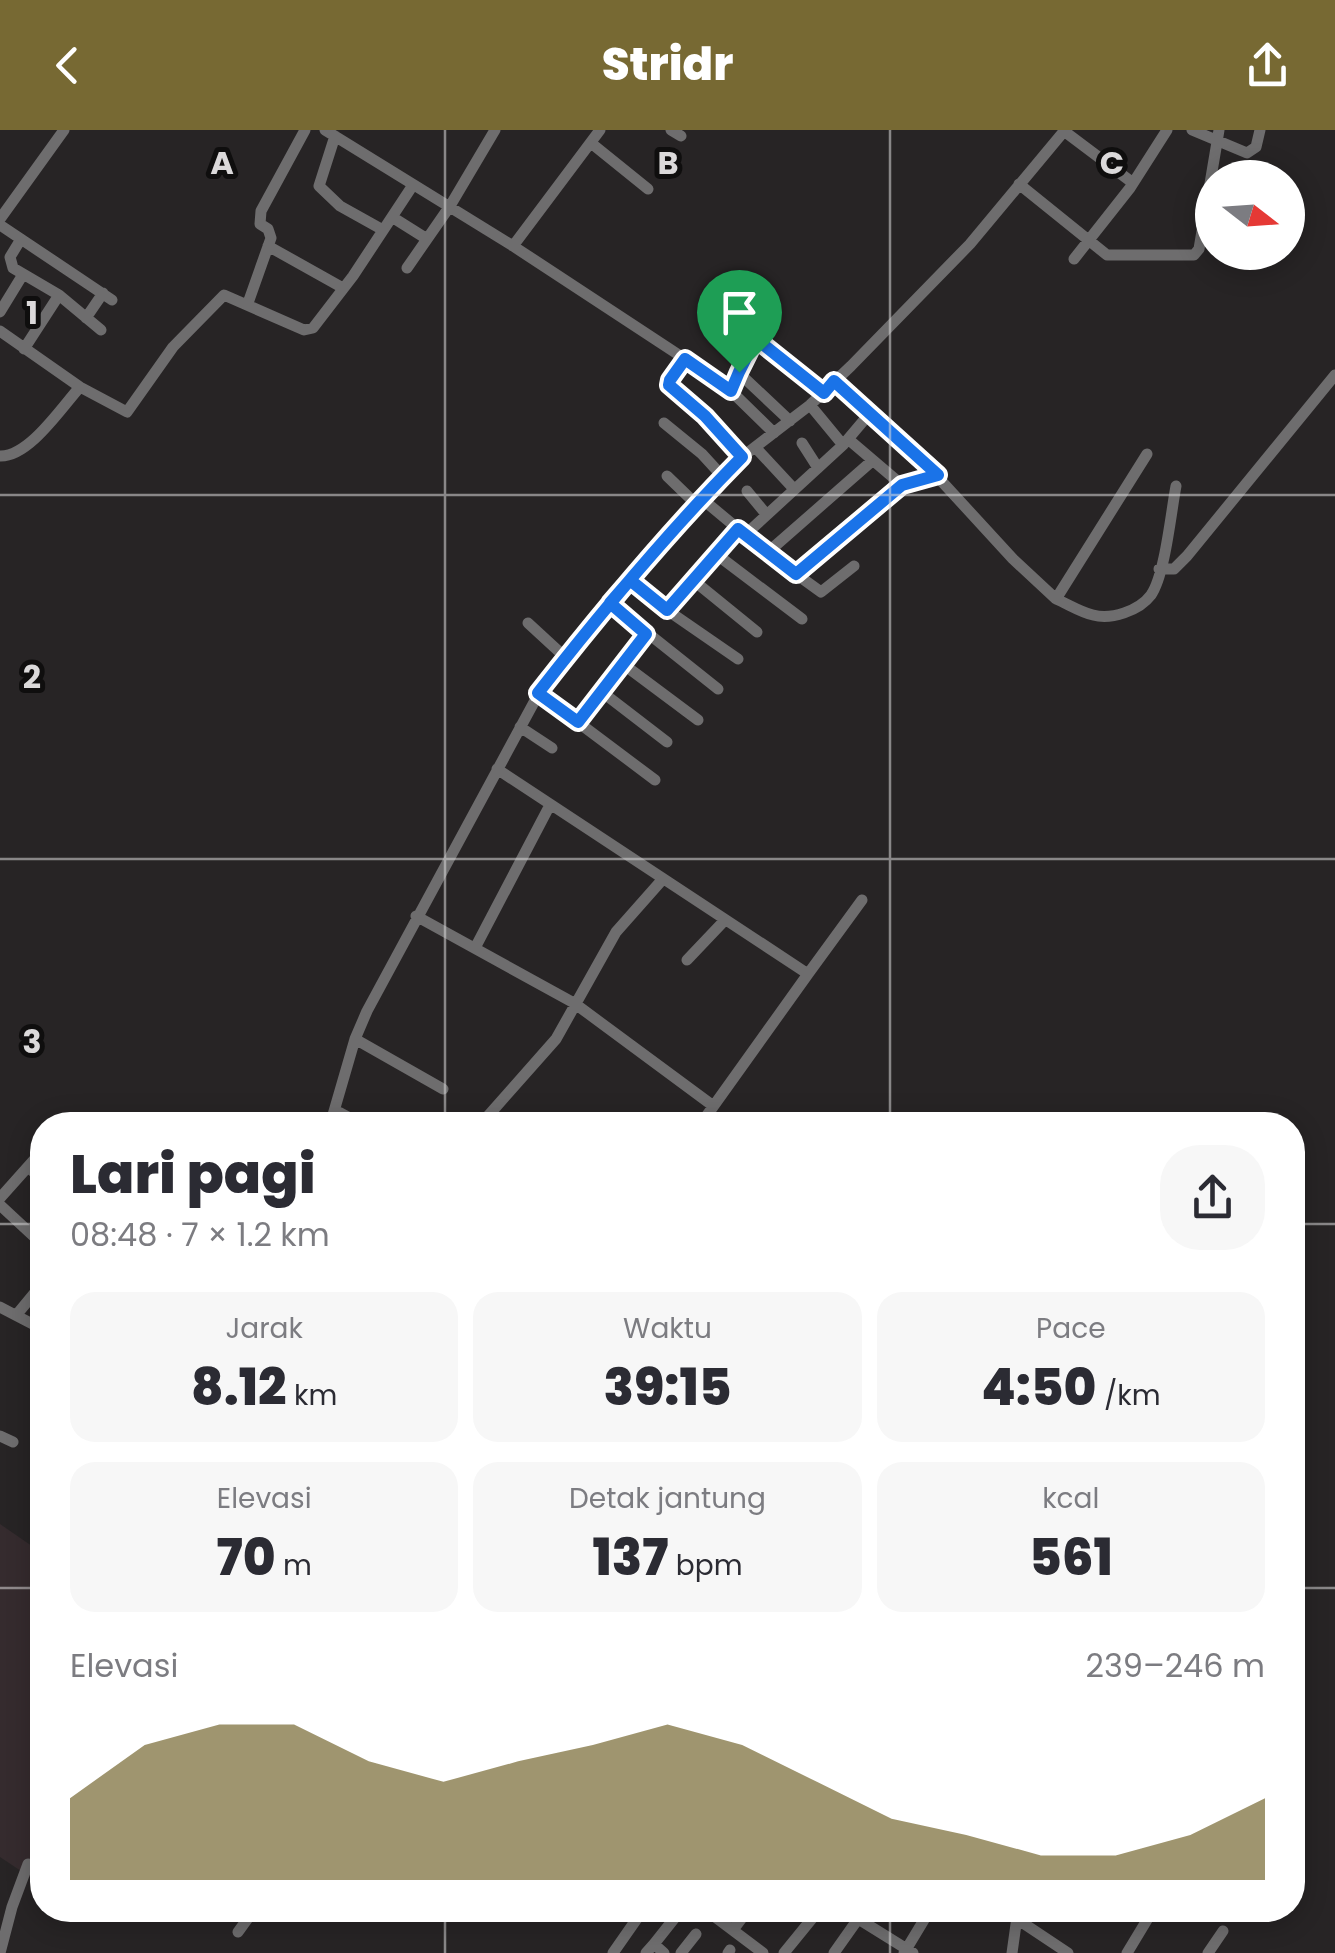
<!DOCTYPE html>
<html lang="id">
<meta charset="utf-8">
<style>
body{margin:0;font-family:Poppins,sans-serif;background:#f7f7f7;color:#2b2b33;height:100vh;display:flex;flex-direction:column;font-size:38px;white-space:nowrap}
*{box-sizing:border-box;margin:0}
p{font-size:32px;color:#7c7c81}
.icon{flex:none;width:55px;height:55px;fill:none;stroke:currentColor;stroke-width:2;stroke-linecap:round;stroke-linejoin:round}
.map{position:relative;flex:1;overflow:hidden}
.sheet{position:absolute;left:30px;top:982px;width:1275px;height:810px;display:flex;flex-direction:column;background:#fff;border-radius:40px;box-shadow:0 5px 25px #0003}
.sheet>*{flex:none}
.needle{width:65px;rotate:107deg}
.tools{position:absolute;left:1195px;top:30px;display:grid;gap:20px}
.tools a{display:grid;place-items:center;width:110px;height:110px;border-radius:50%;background:#fff;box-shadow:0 5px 25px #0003;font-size:50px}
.pin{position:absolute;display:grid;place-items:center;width:85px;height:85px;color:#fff;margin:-102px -42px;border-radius:50% 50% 50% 0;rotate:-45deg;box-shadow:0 0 10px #0007}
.pin .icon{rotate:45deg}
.round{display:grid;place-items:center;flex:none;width:105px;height:105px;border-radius:40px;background:#f7f7f7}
.head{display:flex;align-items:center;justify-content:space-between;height:170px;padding:0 40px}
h1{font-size:55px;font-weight:800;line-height:75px}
.stats{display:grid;grid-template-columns:repeat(3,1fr);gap:15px;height:170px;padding:10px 40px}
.stats div{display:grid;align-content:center;border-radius:25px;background:#f7f7f7;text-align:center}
.stats b{font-size:50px;font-weight:800}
.stats small{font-size:28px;font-weight:400}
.stats p{font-size:28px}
.chart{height:280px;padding:20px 40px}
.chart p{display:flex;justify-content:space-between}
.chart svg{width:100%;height:180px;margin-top:10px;fill:#776933;opacity:.7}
header{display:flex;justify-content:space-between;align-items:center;height:130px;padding:0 40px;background:#776933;color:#fff;font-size:45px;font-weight:800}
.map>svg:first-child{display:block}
.built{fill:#352b2e}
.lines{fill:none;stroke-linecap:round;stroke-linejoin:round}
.minor{stroke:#6e6d6e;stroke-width:11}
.route-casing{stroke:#fff;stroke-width:20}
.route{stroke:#1a73e8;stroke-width:12}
.grid{fill:none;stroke:#dbd9da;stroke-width:2.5;stroke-opacity:0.55}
.grid-label{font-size:32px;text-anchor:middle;font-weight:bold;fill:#dbd9da;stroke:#0f0e0e;stroke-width:10;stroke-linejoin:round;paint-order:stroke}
</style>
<header><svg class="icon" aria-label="back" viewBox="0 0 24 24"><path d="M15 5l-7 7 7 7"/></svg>Stridr<svg class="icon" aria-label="share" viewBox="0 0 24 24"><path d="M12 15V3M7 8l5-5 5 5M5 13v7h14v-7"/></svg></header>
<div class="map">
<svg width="1335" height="1823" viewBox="0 0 1335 1823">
<rect width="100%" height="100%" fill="#272425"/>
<path class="built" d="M 0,1394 L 42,1423 L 42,1755 L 0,1727 Z"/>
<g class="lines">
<path class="minor" d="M 325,0 L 513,116 L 685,229 L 731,261 L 774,303
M 671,0 L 681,6
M 1192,0 L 1247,23 L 1256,17 L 1260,0
M 1064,1 L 1133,53
M 335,6 L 319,56 L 340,76 L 383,100
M 591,13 L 648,59
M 1019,54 L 1107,125 L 1194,125 L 1199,119 L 1219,0
M 392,87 L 427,109
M 0,89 L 64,0
M 0,95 L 112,170
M 21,109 L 10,127 L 13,138 L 59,165 L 101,200
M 268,116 L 343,158
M 513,116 L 600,0
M 1074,129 L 1130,58 L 1167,0
M 407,138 L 450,76 L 495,0
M 248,173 L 271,108 L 268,99 L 260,94 L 261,81 L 305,0
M 0,182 L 22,146
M 86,188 L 103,163
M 0,201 L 80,257 L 127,282 L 173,217 L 224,165 L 304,200 L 313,198 L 353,146 L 413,55
M 24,219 L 59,165
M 685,229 L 670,249 L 669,255 L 705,286 L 742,327
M 739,243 L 790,291
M 834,251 L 912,319 L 1013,429 L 1056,469 L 1147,324
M 731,261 L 757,211 L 824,263
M 810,275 L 843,315
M 664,293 L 702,324 L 723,347
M 848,309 L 902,355
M 802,313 L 818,338
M 755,317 L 794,359
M 0,326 C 29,327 61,278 80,257
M 667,346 L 696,374
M 747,361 L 766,384
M 701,368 L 767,423 L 821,462 L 854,436
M 746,404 L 843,315 L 870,283
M 767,423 L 872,331
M 716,424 L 802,489
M 1159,439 L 1174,439 L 1187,426 L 1335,245
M 796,444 L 902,355 L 938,345
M 630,450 L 667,480 L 738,529
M 693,450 L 757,502
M 1056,469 C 1068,474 1080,482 1093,485 C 1111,490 1139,481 1151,465 C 1165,445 1171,382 1176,356
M 610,473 L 718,559
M 667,480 L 739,399
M 528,493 L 566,528
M 623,534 L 698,590
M 602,562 L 667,612
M 539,563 L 655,650
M 577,592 L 646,504
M 520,597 L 552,618
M 497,639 L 808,844 L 700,995
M 416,786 L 574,873 L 712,975
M 475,818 L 550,675
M 687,830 L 725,790
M 808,844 L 862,770
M 355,909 L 443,959
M 335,980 L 363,995
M 62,995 L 64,992
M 330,995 L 355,909 L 367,881 L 539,563 L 574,517 L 701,368 L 742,327 L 810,275 L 851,236 L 970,114 L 1065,0
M 480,995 L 556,909 L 616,802 L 662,750
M 28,1037 L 42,1049
M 0,1068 L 42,1021
M 0,1075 L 42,1114
M 0,1177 L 42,1199
M 18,1183 L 42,1154
M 0,1306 L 13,1312
M 41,1376 L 42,1374
M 706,1780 L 763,1823
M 844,1780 L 913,1823
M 1017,1789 L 1068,1823
M 733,1800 L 748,1780
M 238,1802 L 254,1780
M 654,1814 L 681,1780
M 0,1823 L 12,1777 L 28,1734
M 613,1823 L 643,1780
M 646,1823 L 654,1814 L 664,1823
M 681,1823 L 696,1804
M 728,1823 L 730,1820
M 784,1823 L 819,1780
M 834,1823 L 858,1789
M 904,1823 L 930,1780
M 1012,1823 L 1018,1780
M 1127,1823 L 1153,1780
M 1208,1823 L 1223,1801"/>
</g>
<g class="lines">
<defs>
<path id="route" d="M 739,242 L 731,261 L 685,229 L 670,250 L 669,255 L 705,286 L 742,327 C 669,401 602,481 538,563 L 578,592 L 646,504 L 610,473 L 630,450 L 667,480 L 738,399 L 796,444 L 902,355 L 938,345 L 834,251 L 824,263 L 760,212 L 754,212 L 739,242"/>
</defs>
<use href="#route" class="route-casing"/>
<use href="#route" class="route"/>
</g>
<path class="grid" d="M 445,0 L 445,995M 890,0 L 890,995M 0,365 L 1335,365M 0,729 L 1335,729M 0,1094 L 42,1094M 1292,1094 L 1335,1094M 0,1458 L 42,1458M 1292,1458 L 1335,1458M 445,1780 L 445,1823M 890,1780 L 890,1823"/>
<g class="grid-label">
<text x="222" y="44">A</text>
<text x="668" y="44">B</text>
<text x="1112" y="44">C</text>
<text x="32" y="194">1</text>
<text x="32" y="558">2</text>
<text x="32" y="923">3</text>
</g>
</svg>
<div class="tools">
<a><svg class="needle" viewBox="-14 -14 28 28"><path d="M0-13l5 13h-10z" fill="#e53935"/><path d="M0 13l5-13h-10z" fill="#7c7c81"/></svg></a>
</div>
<div class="pin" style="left:739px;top:242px;background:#1e9e55"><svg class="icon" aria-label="arrive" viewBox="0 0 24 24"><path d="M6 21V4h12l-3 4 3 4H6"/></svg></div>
<section class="sheet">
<div class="head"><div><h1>Lari pagi</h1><p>08:48 · 7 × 1.2 km</p></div><a class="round"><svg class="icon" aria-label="share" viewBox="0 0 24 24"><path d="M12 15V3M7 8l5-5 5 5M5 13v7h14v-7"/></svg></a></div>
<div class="stats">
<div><p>Jarak</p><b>8.12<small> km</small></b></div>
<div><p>Waktu</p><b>39:15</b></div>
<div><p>Pace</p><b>4:50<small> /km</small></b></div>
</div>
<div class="stats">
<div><p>Elevasi</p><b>70<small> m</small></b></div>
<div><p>Detak jantung</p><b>137<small> bpm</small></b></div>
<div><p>kcal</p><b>561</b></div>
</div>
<div class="chart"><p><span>Elevasi</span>239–246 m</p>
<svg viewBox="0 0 160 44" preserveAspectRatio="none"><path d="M0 44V24L10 11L20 6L30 6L40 15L50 20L60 15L70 11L80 6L90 11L100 20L110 29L120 33L130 38L140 38L150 33L160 24V44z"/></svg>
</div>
</section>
</div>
